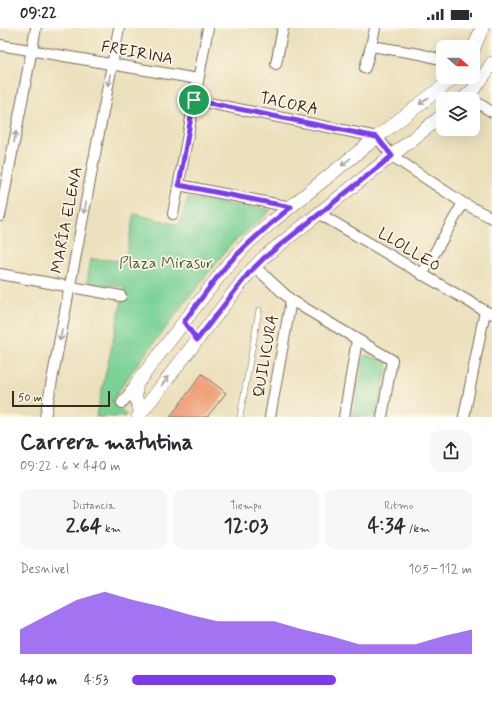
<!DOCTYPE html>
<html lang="es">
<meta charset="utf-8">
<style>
body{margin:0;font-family:Mynerve,sans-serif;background:#f7f7f7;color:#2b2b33;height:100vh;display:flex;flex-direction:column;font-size:15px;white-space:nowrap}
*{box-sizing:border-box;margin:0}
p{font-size:13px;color:#7c7c81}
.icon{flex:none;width:22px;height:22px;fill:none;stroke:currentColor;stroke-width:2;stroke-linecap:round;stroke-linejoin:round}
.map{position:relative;height:389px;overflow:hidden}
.panel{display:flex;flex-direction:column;background:#fff;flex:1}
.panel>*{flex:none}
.needle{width:26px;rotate:111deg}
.controls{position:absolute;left:436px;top:12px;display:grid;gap:8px}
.controls a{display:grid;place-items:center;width:44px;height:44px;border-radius:8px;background:#fff;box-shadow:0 4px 16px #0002;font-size:20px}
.scale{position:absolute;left:12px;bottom:10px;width:98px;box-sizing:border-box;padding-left:4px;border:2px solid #3b2a1e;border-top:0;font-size:11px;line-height:14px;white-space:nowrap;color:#3b2a1e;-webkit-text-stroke:3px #fcf5e5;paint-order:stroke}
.pin{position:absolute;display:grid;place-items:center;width:34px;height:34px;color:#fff;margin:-17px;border:2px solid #fff;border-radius:50%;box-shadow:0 1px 4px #0007}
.round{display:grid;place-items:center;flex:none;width:42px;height:42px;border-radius:12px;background:#f7f7f7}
.headline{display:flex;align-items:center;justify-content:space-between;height:68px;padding:0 20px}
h1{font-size:22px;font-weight:700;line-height:30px}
.figures{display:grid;grid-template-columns:repeat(3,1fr);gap:6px;height:68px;padding:4px 20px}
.figures div{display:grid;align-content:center;border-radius:10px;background:#f7f7f7;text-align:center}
.figures b{font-size:20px;font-weight:700}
.figures small{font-size:11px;font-weight:400}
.figures p{font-size:11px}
.chart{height:112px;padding:8px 20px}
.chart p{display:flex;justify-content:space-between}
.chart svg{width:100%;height:72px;margin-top:4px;fill:#7c3aed;opacity:.7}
ul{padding:0 20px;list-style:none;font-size:13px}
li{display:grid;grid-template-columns:64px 48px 1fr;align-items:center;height:30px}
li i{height:10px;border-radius:5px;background:#7c3aed}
.status{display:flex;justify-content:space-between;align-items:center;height:28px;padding:0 20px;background:#fff;direction:ltr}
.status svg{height:11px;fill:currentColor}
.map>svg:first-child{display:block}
.green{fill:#79d196;stroke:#5a7e5a}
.building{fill:#f0a17c}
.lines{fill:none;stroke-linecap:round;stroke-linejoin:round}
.service-casing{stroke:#796a55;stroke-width:6}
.minor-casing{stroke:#796a55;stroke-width:12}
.tertiary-casing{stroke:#796a55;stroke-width:14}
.service{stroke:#fff;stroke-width:5}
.minor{stroke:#fff;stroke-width:10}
.tertiary{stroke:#fff;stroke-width:13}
.oneway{stroke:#a79f9a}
.route-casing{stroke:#fff;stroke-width:8}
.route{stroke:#7c3aed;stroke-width:5}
.labels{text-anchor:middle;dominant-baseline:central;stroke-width:3.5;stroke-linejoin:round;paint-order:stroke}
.street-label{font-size:16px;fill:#3b2a1e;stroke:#fcf5e5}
.park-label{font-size:16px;fill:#4e5c42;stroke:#fcf5e5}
</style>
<div class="status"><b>09:22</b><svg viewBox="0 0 49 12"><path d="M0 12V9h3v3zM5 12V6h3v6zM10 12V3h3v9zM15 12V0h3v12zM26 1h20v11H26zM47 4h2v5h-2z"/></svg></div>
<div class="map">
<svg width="492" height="389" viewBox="0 0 492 389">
<rect width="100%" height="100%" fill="#fcf5e5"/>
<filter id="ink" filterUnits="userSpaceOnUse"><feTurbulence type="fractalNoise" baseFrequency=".025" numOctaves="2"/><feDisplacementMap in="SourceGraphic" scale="8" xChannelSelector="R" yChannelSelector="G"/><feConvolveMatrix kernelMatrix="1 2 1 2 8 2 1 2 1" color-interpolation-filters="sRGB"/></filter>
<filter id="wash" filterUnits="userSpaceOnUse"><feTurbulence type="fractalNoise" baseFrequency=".012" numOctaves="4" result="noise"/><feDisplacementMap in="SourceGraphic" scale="16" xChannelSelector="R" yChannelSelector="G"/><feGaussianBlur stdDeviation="0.9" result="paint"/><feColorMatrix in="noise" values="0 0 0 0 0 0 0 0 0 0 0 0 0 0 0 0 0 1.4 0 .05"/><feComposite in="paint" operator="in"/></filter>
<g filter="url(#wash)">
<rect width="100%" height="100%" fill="#ebe0bc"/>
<path class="green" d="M 188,170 L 271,182 L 230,217 L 133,342 L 112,373 L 126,387 L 125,389 L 96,389 L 125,259 L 87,255 L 91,231 L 125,233 L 134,186 L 179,197 Z
M 365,327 L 388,334 L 377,389 L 353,389 Z"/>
<g id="blocks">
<path class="building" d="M 202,346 L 226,365 L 207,389 L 170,389 Z"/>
</g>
</g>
<g filter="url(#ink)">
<use href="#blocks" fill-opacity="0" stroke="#796a55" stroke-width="1"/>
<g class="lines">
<defs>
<path id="service" d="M 240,389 L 259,282"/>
<path id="minor" d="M 375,0 L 371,18 L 420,26 L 443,32
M 0,17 L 198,51
M 276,36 L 283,0
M 365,40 L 371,18
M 194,72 L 377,109 L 392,128 L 463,175 L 492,190
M 473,72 L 492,84
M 179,157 L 291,179
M 318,185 L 485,283 L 492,286
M 173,186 L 208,0
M 0,188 L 36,0
M 255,239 L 291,272 L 392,332 L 382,389
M 0,246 L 121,268
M 422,247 L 463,175
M 122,375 L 137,355
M 45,389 L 119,0
M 270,389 L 291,272
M 344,389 L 357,312
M 464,389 L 485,283"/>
<path id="tertiary" d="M 473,22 L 482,0
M 463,71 C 476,61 484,49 492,35
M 141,384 C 136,373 134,366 137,355 L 226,239 L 250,213 L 273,193 L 377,109 L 455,49
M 138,389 L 248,246 L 264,229 L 443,87"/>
</defs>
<use href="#service" class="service-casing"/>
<use href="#minor" class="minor-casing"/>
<use href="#tertiary" class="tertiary-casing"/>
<use href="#service" class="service"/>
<use href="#minor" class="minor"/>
<use href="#tertiary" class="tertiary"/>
</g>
<defs><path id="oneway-shaft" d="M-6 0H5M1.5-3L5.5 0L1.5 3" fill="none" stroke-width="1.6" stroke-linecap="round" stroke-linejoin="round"/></defs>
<g class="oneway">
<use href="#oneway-shaft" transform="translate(109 52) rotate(101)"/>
<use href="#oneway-shaft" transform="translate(424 73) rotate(143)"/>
<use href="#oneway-shaft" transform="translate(15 109) rotate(-79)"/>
<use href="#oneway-shaft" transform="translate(346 134) rotate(141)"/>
<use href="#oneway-shaft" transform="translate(85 180) rotate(101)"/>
<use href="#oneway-shaft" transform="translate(61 307) rotate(101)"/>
<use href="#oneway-shaft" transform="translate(165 353) rotate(-52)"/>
</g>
</g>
<g class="lines" filter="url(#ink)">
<defs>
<path id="route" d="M 194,72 L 377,109 L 392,128 L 264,230 L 248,246 L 197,312 L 184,294 C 198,275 212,255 227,237 C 247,216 268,197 291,179 L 179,157 Z"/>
</defs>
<use href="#route" class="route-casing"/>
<use href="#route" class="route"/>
</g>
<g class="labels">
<g class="street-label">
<text transform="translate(137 25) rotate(10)">FREIRINA</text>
<text transform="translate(289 76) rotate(12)">TACORA</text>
<text transform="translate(67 192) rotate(-79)">MARÍA ELENA</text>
<text transform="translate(409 222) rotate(31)">LLOLLEO</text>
<text transform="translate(266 328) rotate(-80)">QUILICURA</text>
</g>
<g class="park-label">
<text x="166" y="235">Plaza Mirasur</text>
</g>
</g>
</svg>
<div class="controls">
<a><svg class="needle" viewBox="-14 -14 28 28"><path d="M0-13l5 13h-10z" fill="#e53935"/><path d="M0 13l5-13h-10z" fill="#7c7c81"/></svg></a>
<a><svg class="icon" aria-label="layers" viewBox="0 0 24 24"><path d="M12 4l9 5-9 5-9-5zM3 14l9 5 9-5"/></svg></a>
</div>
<div class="scale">50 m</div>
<div class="pin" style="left:194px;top:72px;background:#1e9e55"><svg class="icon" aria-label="arrive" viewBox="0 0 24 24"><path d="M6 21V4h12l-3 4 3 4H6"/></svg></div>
</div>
<section class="panel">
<div class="headline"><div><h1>Carrera matutina</h1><p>09:22 · 6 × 440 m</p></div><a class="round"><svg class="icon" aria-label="share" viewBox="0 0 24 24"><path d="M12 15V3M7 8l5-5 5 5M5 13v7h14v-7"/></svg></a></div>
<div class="figures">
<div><p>Distancia</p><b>2.64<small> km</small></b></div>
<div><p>Tiempo</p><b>12:03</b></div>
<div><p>Ritmo</p><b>4:34<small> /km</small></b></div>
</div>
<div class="chart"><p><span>Desnivel</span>105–112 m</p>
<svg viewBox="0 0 160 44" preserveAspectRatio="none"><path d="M0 44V29L10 20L20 11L30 6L40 11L50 15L60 20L70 24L80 24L90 24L100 29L110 33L120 38L130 38L140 38L150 33L160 29V44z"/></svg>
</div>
<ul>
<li><b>440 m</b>4:53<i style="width:60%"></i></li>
</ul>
</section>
